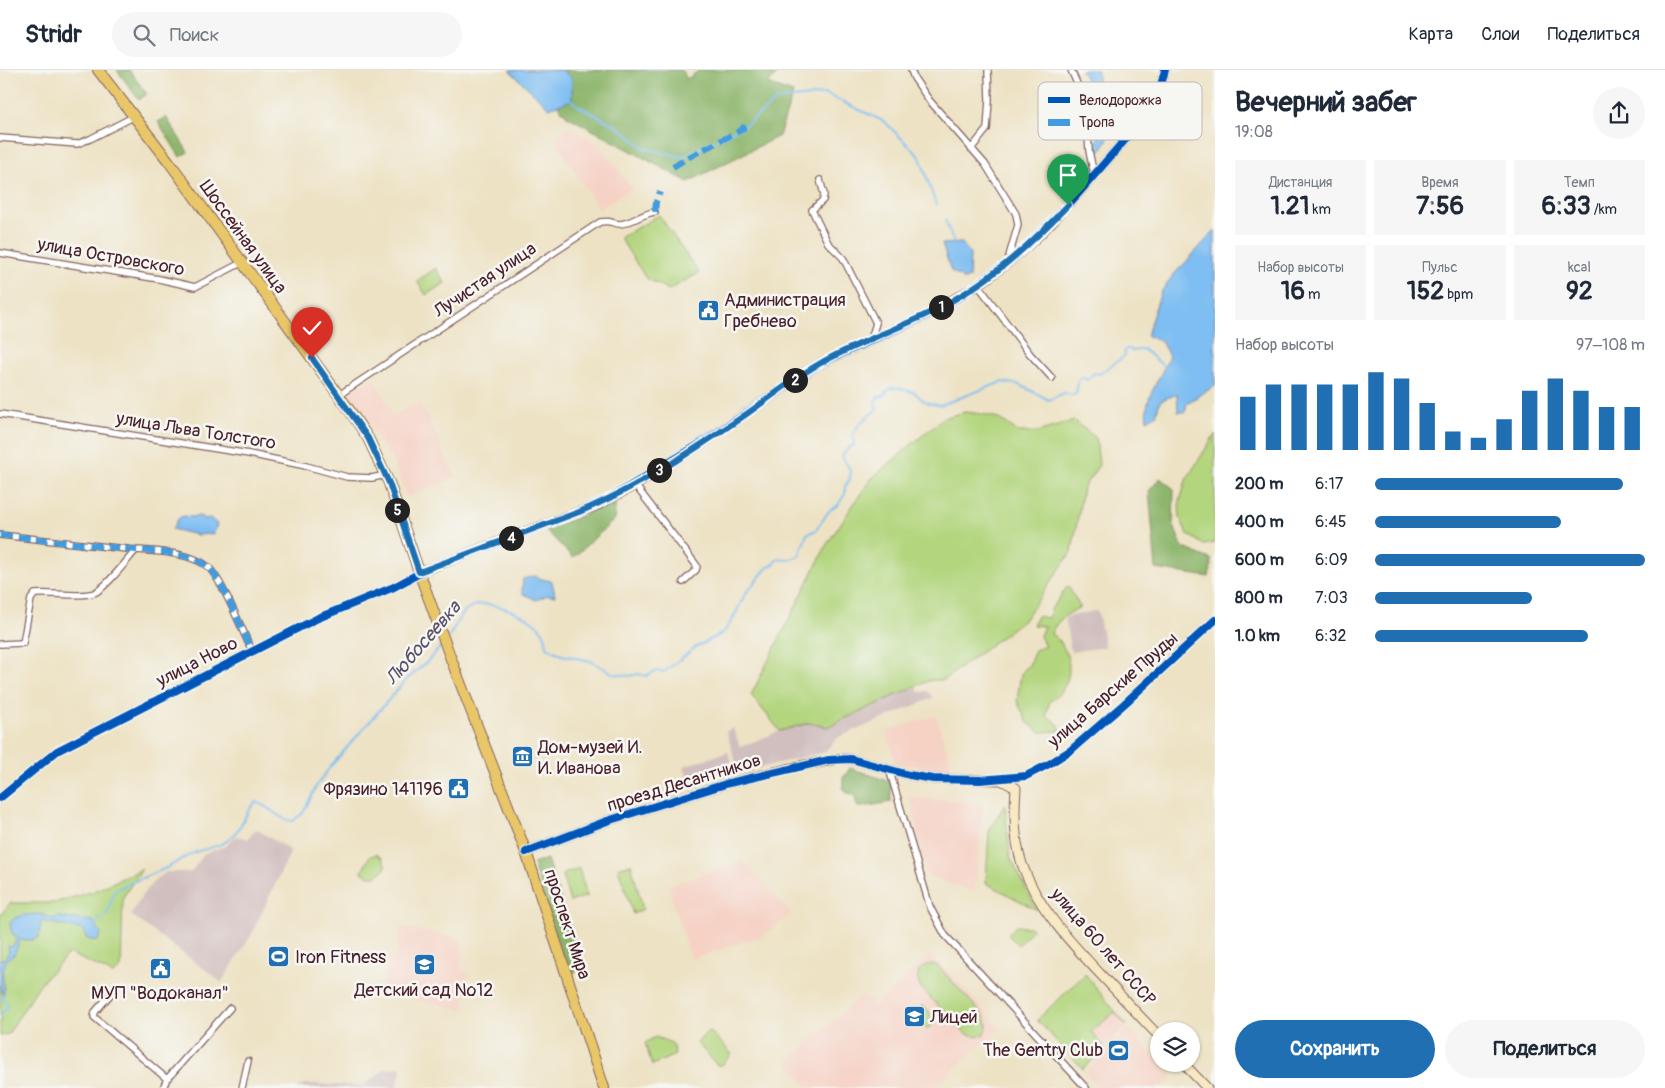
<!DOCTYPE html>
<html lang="ru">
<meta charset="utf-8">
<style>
body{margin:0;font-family:Pangolin,sans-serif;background:#f6f6f7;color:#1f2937;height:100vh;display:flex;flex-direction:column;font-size:19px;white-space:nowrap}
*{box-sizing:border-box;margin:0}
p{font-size:16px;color:#747a83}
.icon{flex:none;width:28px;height:28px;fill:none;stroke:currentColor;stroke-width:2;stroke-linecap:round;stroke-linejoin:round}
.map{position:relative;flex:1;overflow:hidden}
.details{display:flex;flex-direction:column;background:#fff;width:450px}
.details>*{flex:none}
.tools{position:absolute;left:1150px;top:952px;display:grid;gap:10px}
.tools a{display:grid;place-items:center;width:50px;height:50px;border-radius:50%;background:#fff;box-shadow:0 1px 4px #0004;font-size:25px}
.pin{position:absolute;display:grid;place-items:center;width:42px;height:42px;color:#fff;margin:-51px -21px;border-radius:50% 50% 50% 0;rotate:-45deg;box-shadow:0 0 5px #0007}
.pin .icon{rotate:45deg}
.km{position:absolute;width:25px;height:25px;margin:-12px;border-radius:50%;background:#222;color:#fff;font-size:14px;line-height:25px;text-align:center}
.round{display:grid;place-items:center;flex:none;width:52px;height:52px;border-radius:26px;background:#f6f6f7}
.summary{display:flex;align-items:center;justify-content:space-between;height:85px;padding:0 20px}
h1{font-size:28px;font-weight:700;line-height:38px}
.figures{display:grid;grid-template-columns:repeat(3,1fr);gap:8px;height:85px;padding:5px 20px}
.figures div{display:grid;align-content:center;border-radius:0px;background:#f6f6f7;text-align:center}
.figures b{font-size:25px;font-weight:700}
.figures small{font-size:14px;font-weight:400}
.figures p{font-size:14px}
.chart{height:140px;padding:10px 20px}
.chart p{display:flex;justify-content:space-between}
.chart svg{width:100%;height:90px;margin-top:5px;stroke:#1f6fb2;stroke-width:6}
.action{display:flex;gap:10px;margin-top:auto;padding:10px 20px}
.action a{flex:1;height:58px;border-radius:30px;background:#1f6fb2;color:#fff;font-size:20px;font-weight:700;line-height:58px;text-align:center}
.action a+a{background:#f6f6f7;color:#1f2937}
ul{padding:0 20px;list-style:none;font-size:16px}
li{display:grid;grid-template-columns:80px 60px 1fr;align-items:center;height:38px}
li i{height:12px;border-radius:6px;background:#1f6fb2}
header{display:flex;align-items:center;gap:30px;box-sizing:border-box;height:70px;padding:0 25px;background:#fff;border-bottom:1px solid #e0e1e3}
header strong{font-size:24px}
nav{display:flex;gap:28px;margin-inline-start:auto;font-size:18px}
.search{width:350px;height:45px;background:#f6f6f7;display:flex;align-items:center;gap:12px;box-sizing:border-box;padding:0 18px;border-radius:28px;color:#747a83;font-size:19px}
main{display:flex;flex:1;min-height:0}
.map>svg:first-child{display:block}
.built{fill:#f6d2c5}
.industrial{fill:#d1bfbf}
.green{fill:#b2d57d;stroke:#7e7a54}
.forest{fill:#8db66c;stroke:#6c6a4c}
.water{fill:#7ebef2;stroke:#646e8e}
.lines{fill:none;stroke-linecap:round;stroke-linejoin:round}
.stream{stroke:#7ebef2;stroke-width:2}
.street-casing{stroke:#836361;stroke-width:8}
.secondary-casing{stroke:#836361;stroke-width:11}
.primary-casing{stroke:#836361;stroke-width:12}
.street{stroke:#fff;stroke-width:5.5}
.secondary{stroke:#f6e9c3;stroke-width:9}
.primary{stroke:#e9c769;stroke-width:10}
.quiet{stroke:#409be1;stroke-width:6;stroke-dasharray:12 6;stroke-linecap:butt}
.cycleway-casing{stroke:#f6f6f2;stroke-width:11}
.cycleway{stroke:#0057b8;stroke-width:8}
.route-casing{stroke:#fff;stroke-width:10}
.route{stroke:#1f6fb2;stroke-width:6}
.labels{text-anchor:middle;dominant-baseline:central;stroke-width:5;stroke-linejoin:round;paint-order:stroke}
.street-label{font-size:18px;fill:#4a1f2b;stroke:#f6f6f2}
.poi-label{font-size:18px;fill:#4a1f2b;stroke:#f6f6f2;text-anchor:start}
.water-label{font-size:19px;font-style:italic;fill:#5a4f67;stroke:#f6f6f2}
.key{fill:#f6f6f2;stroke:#c2b6b6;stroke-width:1}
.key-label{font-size:14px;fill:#4a1f2b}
</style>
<header>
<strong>Stridr</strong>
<div class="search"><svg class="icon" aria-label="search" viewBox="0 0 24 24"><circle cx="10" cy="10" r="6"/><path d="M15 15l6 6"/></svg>Поиск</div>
<nav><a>Карта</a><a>Слои</a><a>Поделиться</a></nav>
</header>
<main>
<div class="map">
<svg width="1215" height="1018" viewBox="0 0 1215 1018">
<rect width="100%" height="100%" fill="#f6f6f2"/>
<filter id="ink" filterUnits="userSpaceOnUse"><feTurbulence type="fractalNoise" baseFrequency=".02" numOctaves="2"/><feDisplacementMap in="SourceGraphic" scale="10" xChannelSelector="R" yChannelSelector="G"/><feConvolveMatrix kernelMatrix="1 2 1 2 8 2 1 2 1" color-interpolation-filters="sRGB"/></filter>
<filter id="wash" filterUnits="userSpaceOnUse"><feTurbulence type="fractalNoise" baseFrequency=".0096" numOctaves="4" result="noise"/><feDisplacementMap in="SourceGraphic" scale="20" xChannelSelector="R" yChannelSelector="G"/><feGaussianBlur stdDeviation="1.12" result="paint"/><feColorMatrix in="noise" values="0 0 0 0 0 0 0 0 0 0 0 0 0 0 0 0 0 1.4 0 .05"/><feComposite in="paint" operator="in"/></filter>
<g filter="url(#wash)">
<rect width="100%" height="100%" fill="#ede2c4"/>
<path class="built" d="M 571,58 L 599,75 L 632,118 L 599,139 L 554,69 Z
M 374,308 L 393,345 L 420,332 L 455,407 L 407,428 L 394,394 L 349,323 Z
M 936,645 L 953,701 L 895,693 L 886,662 Z
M 910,727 L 983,734 L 975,822 L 926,805 Z
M 742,790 L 792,844 L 762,866 L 691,889 L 668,816 Z
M 400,858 L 414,859 L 415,860 L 459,868 L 463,880 L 460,899 L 469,904 L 463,940 L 381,922 L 390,888 L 396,890 Z
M 929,886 L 954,907 L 1000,958 L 933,1018 L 810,1018 L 787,993 L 863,924 L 875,936 Z
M 1115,942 L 1127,956 L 1104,977 L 1091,963 Z
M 1128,958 L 1159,991 L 1159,994 L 1161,994 L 1173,1007 L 1161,1018 L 1099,1018 L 1085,1002 Z"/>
<path class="industrial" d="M 1094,541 L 1098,542 L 1105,577 L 1071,582 L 1065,549 L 1066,547 Z
M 916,616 L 919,622 L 928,621 L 933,628 L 839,667 L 824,682 L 739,703 L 726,661 L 733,658 L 740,677 L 780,661 L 809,653 L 827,657 Z
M 728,682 L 733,699 L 689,713 L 684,696 Z
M 256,759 L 291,781 L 250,867 L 221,913 L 214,906 L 131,845 L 143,824 L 154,811 L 166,802 L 191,802 L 205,783 L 226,776 L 236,766 L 248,769 Z
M 402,997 L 397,1016 L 401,1018 L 297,1018 L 305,1014 L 363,1016 L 385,999 Z"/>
<path class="green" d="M 659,145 L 699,203 L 669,220 L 646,208 L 620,168 Z
M 436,198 L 445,213 L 426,225 L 417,211 Z
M 965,342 C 991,345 997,345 1018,362 L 1037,362 L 1074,351 L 1096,368 L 1099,395 L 1083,418 L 1072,481 L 1025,549 L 944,610 L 931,610 L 916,616 L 827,657 L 809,653 L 780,661 L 751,625 L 827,474 L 870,410 L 943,348 Z
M 1215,364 L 1215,473 L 1204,475 L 1187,464 L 1180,448 L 1179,435 L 1186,410 Z
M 1068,516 L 1080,537 C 1068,544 1056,550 1051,564 C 1054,566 1058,569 1060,572 C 1075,593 1071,618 1050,631 L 1046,645 L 1058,654 L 1061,661 L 1040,662 L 1027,652 L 1017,631 L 1021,604 L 1029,595 L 1035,580 L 1045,576 L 1040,566 L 1044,556 L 1033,555 L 1037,546 L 1048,548 L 1052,538 Z
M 1005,734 L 1010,787 L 1037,840 L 986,813 L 989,761 Z
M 376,784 L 382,788 L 386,796 L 385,799 L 376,806 L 368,806 L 362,802 L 369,787 Z
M 631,794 L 643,839 L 633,844 L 618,798 Z
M 579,798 L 587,826 L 570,832 L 562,805 Z
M 142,799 L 123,827 L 121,898 L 113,904 L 69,883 L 40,914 L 8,964 L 0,966 L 0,846 L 10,833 L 54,833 L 94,821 Z
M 1016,856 L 1029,857 L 1033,860 L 1018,875 L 1008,865 Z
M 932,894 L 938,896 L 985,947 C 989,954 987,959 983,965 L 977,967 L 965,963 L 920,917 C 915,904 919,896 932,894 Z
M 1085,904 L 1127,956 L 1115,942 L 1091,962 L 1105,978 L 1083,999 L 1037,950 Z
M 923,935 L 937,951 L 927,959 L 914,943 Z
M 710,961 L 732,984 L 722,995 L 717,995 L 697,973 L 707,962 Z
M 655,967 L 672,973 L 675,985 L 652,995 L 645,973 Z"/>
<path class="forest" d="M 117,0 L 129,0 L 147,24 L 139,30 Z
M 527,0 L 682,0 L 687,9 L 700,0 L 780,0 L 768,14 L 793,23 L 779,66 L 688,112 L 567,46 Z
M 166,47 L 188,82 L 180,87 L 158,52 Z
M 1160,408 L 1174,419 L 1173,453 L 1182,477 L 1212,490 L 1209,507 L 1156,499 L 1149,421 Z
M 616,428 L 614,450 L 573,488 L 545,459 L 586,444 Z
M 850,698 L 891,712 L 891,732 L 862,737 L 858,737 C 853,729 859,724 847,723 L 843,717 L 843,708 Z
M 547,789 L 584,898 L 568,905 L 533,794 Z"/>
<path class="water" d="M 509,0 L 562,0 L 572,8 L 572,30 L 549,38 Z
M 1081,0 L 1098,0 L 1098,22 L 1096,31 L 1106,45 L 1109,43 L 1111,45 C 1113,62 1108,70 1098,84 L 1095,81 C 1100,57 1104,54 1090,32 L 1091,19 Z
M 1215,160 L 1215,316 L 1187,333 L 1185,342 L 1178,342 L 1177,324 L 1160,331 L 1156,345 L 1147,350 C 1143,328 1162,307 1169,286 L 1161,271 L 1147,266 L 1152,248 L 1161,222 L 1174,204 L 1186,192 Z
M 962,173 L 970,184 L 969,208 L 965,210 L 951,201 L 942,174 Z
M 184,446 L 192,447 L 200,446 L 204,449 L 210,448 L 217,454 L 214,464 L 197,465 L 172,459 L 179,448 Z
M 535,506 L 541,509 L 552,511 L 555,526 L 548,525 L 536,530 L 522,523 L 523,509 Z
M 35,844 L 43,845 L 54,849 L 58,846 L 63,848 L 93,851 L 101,864 L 97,872 L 86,868 L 84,860 L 41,851 L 39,867 L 32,870 L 20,870 L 14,885 C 5,890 7,889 4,898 C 0,909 7,916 3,927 L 0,915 L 0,889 L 4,889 L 9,882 L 8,876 L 12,877 L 17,869 L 17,866 L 12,864 L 10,853 C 15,845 26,845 35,844 Z"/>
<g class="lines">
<path class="stream" d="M 571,30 L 580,37 L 618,57 L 644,78 L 683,87 L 747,54 L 777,30 L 826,24 L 885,52 L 920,87 L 936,135
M 945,150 L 954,173
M 447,569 C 456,559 459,541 473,536 C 491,529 533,546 543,562 C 546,566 546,572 547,577 L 562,585 L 591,591 L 614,604 L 629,606 L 639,604 L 646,606 L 656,601 L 664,602 L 696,577 L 723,563 L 731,552 L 746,523 L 767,498 L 774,494 L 777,489 L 789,490 L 799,486 L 807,464 L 816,460 L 829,441 L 838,435 L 845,424 L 845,416 C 855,405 850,398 842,387 C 844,382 849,377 854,375 C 854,372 853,370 853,367 C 855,354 868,347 877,339 L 875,333 L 877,327 L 884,326 C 892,310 904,322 915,322 C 921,331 930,335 941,335 L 1002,312 L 1020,315 L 1049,330 L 1064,323 L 1071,325 L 1076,324 L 1078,312 L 1081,307 L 1087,310 L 1094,303 L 1099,304 L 1126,285 L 1124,282 L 1126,279 L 1129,279 L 1133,281 L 1143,279 L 1165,297
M 94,854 L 107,844 L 115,820 C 131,812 147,806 164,799 C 173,795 182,789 191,784 C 202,779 216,778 227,771 C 243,760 243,743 256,732 C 269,736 279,750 293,751 L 303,743 L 317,715 L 330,697 L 406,610 L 427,592 L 442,575
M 0,945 L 8,937 L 3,929 L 3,925"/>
</g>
</g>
<g filter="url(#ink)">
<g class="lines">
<defs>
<path id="street" d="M 911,0 L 914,8 L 929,30 L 985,94 L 1016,144 L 1018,155 L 1007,193
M 1071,0 L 1082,25 L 1087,49 L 1089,81 L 1094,105
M 0,68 L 77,74 L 90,69 L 135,46
M 971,79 L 987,59 L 989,30 L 988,0
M 820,110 L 824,124 L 823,130 L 812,140 L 828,173 L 843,188 L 876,253 L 871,269
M 0,183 L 159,209 L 195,217 L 241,193
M 978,215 L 1030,284 L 1052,308
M 339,325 L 600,152 C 612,150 613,154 620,154 C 632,153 643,143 655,142
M 0,344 L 249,384 L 306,396 L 347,407 L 372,408 L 385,405
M 635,415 L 697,496 L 696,500 L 683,512
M 0,465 L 136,480 C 156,481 191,483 207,496 C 221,507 243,562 252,581
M 0,574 L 23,573 L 31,529 L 35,524 C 52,522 79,528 94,523 C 105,519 127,490 136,480
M 889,699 L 930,837 L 945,865 L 1086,1018
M 1001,710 L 1026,706 L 1049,694 L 1071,680 L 1124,634 L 1215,550
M 0,728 L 57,681 L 318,548 L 394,517 L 412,508 L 419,502
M 116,918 L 95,942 L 94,947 L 167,1009
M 163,1018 L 167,1009 L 230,938
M 242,1018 L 248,991"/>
<path id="secondary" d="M 419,502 L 600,434 L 635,415 L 705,371 L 819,294 L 931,243 L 978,215 L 1015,187 L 1041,163 L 1068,135 L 1144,48 L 1157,30 L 1165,0
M 526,782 L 607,751 L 729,713 L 799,696 L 839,689 L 851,689 L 909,705 L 933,709 L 1001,710 L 1016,718 C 1014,743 1014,770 1022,794 C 1037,838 1072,874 1104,908 C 1122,927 1140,947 1159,966
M 1184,994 L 1207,1018"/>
<path id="primary" d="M 98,0 L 170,93 L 348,338 L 368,368 L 389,413 L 419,502 L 451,589 L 526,782 L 604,1018"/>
</defs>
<use href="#street" class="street-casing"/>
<use href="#secondary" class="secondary-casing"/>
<use href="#primary" class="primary-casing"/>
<use href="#street" class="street"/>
<use href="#secondary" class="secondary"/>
<use href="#primary" class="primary"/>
<path class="quiet" d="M 673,97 L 687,88 L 743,59 L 745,52
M 655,142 L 656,132 L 660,122
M 0,465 L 136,480 C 156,481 191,483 207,496 C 221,507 243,562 252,581"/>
<defs>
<path id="cycleway" d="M 0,728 L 57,681 L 318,548 L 394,517 L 431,497 L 506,470 L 579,442 L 610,428 L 705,371 L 819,294 L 931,243 L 960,227 L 1015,187 L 1068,135 L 1144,48 L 1157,30 L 1165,0
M 526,782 L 607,751 L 729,713 L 829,690 L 851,689 L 909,705 L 933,709 L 980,710 L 1026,706 L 1049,694 L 1071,680 L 1124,634 L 1215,550"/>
</defs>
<use href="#cycleway" class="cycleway-casing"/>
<use href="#cycleway" class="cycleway"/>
</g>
</g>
<g class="lines" filter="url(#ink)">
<defs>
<path id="route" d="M 312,288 L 368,368 L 389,413 L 419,502 L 579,442 C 637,418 696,379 748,343 C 771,327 794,308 819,294 C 854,274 893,261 929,243 C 985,216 1026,179 1068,135"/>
</defs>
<use href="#route" class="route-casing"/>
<use href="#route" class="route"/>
</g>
<defs>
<symbol id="civic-square" viewBox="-11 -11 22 22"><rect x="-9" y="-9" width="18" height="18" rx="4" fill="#1f6fb2" stroke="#f6f6f2"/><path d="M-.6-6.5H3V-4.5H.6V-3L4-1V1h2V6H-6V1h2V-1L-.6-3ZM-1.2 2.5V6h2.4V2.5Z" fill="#fff"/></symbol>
<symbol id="museum-square" viewBox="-11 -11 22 22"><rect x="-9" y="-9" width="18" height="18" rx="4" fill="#1f6fb2" stroke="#f6f6f2"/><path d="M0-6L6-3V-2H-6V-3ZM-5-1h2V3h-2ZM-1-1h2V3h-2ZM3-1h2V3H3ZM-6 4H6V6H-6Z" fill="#fff"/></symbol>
<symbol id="stadium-square" viewBox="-11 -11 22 22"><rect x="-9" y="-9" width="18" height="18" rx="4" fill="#1f6fb2" stroke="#f6f6f2"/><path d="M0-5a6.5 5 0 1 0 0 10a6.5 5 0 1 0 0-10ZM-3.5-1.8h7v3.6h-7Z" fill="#fff"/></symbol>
<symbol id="school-square" viewBox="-11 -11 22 22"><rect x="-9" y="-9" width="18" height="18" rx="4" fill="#1f6fb2" stroke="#f6f6f2"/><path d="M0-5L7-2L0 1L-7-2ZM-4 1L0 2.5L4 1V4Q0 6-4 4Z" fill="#fff"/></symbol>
</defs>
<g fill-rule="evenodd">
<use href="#civic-square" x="696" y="228" width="25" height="25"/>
<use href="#museum-square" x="510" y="674" width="25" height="25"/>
<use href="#civic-square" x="446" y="706" width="25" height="25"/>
<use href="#stadium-square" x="266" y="874" width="25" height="25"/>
<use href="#school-square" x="412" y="882" width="25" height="25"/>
<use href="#civic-square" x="148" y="886" width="25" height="25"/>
<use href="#school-square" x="902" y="934" width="25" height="25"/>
<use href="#stadium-square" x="1106" y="968" width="25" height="25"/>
</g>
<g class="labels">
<g class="street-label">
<text transform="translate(243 167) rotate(54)">Шоссейная улица</text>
<text transform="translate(111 187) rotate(10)">улица Островского</text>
<text transform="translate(485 210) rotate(-34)">Лучистая улица</text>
<text transform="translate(196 361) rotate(9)">улица Льва Толстого</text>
<text transform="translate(197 592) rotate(-27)">улица Ново</text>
<text transform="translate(1113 620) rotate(-41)">улица Барские Пруды</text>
<text transform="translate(684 713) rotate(-17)">проезд Десантников</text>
<text transform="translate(567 854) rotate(72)">проспект Мира</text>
<text transform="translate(1103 877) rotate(49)">улица 60 лет СССР</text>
</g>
<g class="poi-label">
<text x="724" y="230">Администрация<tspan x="724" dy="21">Гребнево</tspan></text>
<text x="538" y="677">Дом-музей И.<tspan x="538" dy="21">И. Иванова</tspan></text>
<text x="443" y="719" text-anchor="end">Фрязино 141196</text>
<text x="295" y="887">Iron Fitness</text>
<text x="424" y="920" text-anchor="middle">Детский сад №12</text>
<text x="160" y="923" text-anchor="middle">МУП "Водоканал"</text>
<text x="930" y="947">Лицей</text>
<text x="1103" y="980" text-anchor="end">The Gentry Club</text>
</g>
<g class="water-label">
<text transform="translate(423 573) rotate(-49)">Любосеевка</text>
</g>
</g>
<rect x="1038" y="12" width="164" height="58" rx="8" class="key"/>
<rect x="1048" y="27" width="22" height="6" fill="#0057b8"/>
<rect x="1048" y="49" width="22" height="7" fill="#409be1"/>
<g class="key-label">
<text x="1079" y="35">Велодорожка</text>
<text x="1079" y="57">Тропа</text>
</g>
</svg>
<div class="tools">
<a><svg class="icon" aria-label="layers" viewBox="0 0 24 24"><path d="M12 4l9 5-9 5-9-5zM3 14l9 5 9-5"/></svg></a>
</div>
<div class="pin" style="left:1068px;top:135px;background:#1e9e55"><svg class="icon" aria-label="arrive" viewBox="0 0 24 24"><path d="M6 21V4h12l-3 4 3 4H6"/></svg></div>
<div class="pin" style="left:312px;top:288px;background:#d93025"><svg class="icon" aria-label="check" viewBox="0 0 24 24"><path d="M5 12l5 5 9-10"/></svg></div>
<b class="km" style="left:941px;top:237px">1</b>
<b class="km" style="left:795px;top:310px">2</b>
<b class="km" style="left:659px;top:400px">3</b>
<b class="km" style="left:511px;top:468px">4</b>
<b class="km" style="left:397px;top:440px">5</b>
</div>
<section class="details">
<div class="summary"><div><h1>Вечерний забег</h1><p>19:08</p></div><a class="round"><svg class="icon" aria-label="share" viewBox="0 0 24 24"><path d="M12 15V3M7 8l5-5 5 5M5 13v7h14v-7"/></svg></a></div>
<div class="figures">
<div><p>Дистанция</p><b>1.21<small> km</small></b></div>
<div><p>Время</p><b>7:56</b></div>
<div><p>Темп</p><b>6:33<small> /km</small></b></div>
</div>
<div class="figures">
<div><p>Набор высоты</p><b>16<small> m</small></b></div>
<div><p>Пульс</p><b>152<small> bpm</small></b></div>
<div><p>kcal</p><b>92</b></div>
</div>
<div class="chart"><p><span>Набор высоты</span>97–108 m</p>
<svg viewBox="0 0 160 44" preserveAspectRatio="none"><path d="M5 44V18M15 44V12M25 44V12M35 44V12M45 44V12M55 44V6M65 44V9M75 44V21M85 44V35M95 44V38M105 44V29M115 44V15M125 44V9M135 44V15M145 44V23M155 44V23"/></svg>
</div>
<ul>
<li><b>200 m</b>6:17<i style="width:92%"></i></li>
<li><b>400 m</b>6:45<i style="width:69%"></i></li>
<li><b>600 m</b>6:09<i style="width:100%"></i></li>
<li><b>800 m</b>7:03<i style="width:58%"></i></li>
<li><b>1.0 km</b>6:32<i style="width:79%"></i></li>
</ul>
<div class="action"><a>Сохранить</a><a>Поделиться</a></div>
</section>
</main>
